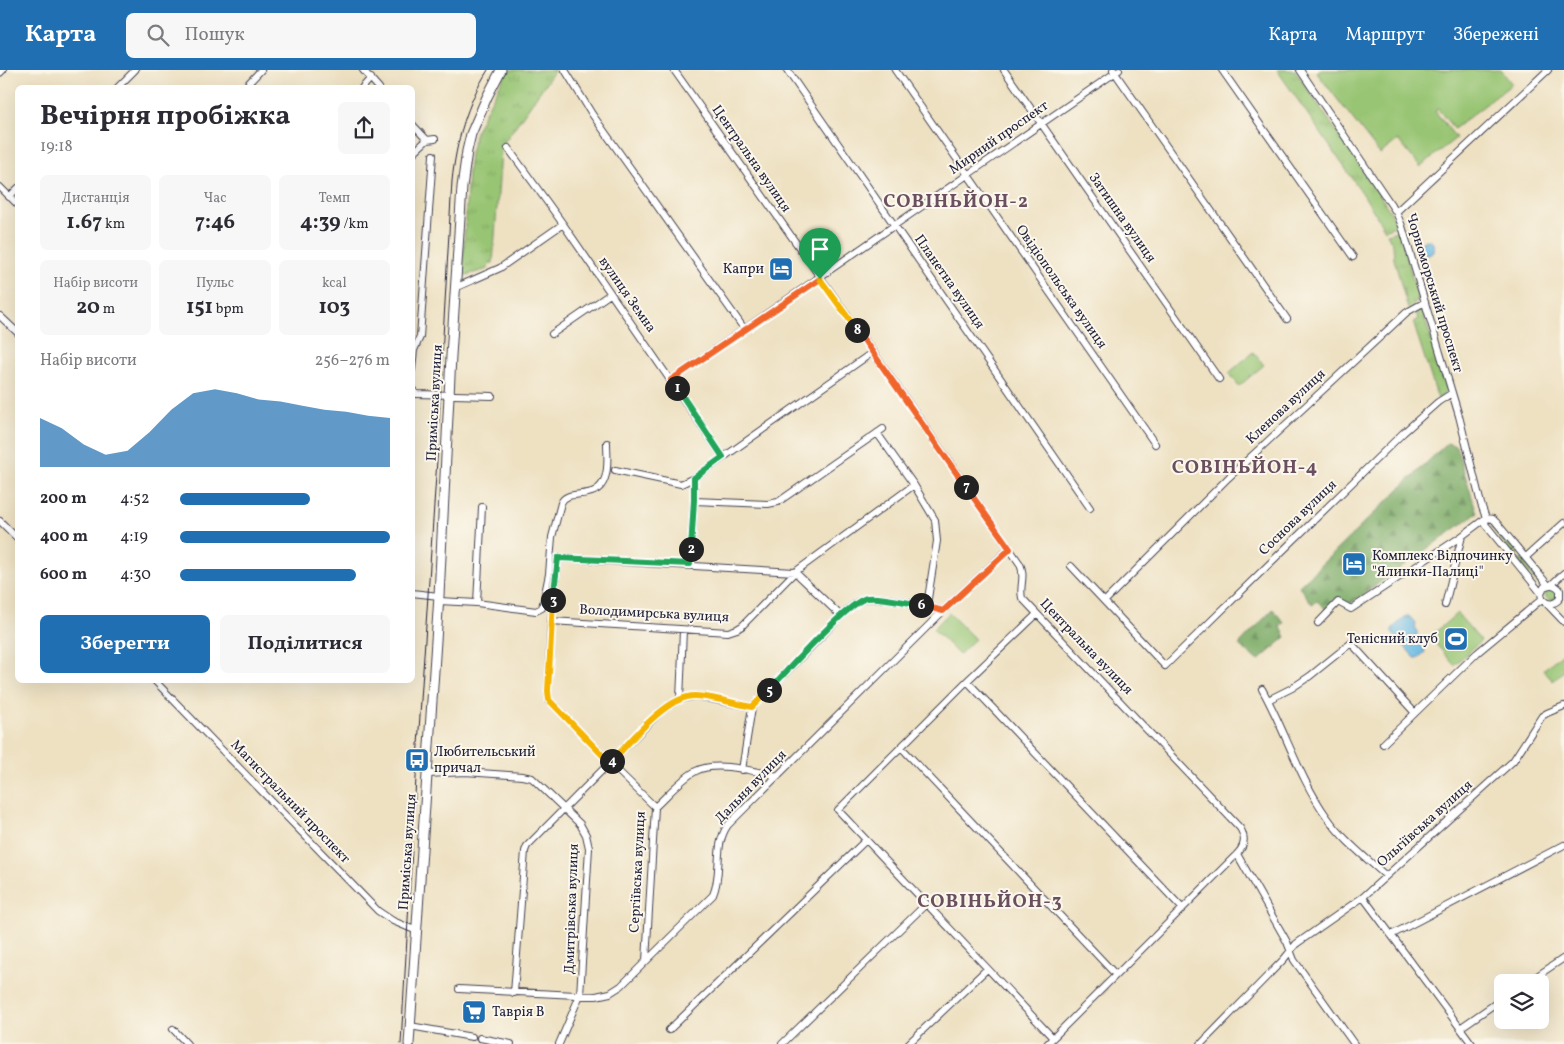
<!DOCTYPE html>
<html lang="uk">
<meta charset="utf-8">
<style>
body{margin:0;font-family:Vollkorn,serif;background:#f7f7f7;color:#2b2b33;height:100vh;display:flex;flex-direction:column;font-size:19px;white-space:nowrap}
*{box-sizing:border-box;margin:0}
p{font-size:16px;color:#7c7c81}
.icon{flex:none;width:28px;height:28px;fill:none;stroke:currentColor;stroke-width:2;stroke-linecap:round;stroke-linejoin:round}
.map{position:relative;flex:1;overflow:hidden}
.drawer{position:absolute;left:15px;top:15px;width:400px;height:598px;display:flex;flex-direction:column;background:#fff;border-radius:8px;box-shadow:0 5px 20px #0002}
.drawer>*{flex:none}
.buttons{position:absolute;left:1494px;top:904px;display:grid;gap:10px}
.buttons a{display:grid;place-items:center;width:55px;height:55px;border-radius:8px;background:#fff;box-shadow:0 5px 20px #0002;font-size:25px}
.pin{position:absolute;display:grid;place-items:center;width:42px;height:42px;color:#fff;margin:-51px -21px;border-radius:50% 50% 50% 0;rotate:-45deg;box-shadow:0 0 5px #0007}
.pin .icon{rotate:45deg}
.km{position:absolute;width:25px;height:25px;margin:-12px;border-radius:50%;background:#222;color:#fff;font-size:14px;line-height:25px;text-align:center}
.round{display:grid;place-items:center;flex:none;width:52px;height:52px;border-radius:8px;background:#f7f7f7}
.overview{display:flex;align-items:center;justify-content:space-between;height:85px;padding:0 25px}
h1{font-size:28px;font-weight:700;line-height:38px}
.figures{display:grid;grid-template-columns:repeat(3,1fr);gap:8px;height:85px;padding:5px 25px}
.figures div{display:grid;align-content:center;border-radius:8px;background:#f7f7f7;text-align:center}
.figures b{font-size:21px;font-weight:700}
.figures small{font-size:14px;font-weight:400}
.figures p{font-size:14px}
.chart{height:140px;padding:10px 25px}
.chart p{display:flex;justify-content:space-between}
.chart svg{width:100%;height:90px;margin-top:5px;fill:#1f6fb2;opacity:.7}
.button{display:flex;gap:10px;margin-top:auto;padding:10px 25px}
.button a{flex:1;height:58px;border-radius:8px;background:#1f6fb2;color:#fff;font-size:20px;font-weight:700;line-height:58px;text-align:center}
.button a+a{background:#f7f7f7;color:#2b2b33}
ul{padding:0 25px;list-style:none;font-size:16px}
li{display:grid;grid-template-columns:80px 60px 1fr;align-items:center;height:38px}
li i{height:12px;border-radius:6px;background:#1f6fb2}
header{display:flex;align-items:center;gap:30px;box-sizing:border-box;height:70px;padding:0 25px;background:#1f6fb2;color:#fff}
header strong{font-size:24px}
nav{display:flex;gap:28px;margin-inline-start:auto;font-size:18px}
.search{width:350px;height:45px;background:#f7f7f7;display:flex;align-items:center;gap:12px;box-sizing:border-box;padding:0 18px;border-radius:8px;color:#7c7c81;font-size:19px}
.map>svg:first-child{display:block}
.grass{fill:url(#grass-tufts);stroke:#5d7457}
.forest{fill:url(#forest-firs);stroke:#4e6650}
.pitch{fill:#98c573;stroke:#5d7457}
.water{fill:url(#water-ripples);stroke:#446d8e}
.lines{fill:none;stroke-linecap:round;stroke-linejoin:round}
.minor-casing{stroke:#413f4f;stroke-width:8}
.tertiary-casing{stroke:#413f4f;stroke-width:11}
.minor{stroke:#fff;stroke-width:6}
.tertiary{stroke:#fff;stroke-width:9}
.tram{stroke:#22223b;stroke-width:1}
.split-1-casing{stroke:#fff;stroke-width:10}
.split-2-casing{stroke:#fff;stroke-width:10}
.split-3-casing{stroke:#fff;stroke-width:10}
.split-4-casing{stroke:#fff;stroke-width:10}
.split-5-casing{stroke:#fff;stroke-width:10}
.split-6-casing{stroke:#fff;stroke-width:10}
.split-7-casing{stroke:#fff;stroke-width:10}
.split-8-casing{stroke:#fff;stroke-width:10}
.split-9-casing{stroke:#fff;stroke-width:10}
.split-1{stroke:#f0652b;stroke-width:6}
.split-2{stroke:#22a559;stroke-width:6}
.split-3{stroke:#22a559;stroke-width:6}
.split-4{stroke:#f5b400;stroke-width:6}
.split-5{stroke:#f5b400;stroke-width:6}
.split-6{stroke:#22a559;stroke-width:6}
.split-7{stroke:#f0652b;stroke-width:6}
.split-8{stroke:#f0652b;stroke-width:6}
.split-9{stroke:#f5b400;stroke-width:6}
.labels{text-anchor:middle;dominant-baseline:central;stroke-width:4;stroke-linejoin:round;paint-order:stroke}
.street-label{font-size:14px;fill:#22223b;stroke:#fbf7ec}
.poi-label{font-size:14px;fill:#22223b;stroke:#fbf7ec;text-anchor:start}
.district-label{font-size:19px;font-weight:bold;letter-spacing:1px;fill:#6a505f;stroke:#fbf7ec}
</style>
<header>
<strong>Карта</strong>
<div class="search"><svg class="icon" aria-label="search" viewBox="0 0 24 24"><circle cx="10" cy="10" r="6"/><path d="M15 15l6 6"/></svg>Пошук</div>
<nav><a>Карта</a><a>Маршрут</a><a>Збережені</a></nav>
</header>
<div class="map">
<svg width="1564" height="974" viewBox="0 0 1564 974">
<defs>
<pattern id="grass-tufts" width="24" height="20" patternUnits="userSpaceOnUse" patternTransform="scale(1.25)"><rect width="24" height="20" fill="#98c573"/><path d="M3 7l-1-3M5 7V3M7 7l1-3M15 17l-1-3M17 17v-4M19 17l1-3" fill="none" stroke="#83a964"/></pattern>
<pattern id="forest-firs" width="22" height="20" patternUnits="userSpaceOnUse" patternTransform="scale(1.25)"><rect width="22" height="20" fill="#7aaa65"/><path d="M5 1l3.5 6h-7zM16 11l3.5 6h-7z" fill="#648a54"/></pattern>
<pattern id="water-ripples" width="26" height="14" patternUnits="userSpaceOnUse" patternTransform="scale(1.25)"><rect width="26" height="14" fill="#66b8e2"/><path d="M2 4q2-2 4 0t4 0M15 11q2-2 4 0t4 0" fill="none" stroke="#5495b8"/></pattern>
</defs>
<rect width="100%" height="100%" fill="#fbf7ec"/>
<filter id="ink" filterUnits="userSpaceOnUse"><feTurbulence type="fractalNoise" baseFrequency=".02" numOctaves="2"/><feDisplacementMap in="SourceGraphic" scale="10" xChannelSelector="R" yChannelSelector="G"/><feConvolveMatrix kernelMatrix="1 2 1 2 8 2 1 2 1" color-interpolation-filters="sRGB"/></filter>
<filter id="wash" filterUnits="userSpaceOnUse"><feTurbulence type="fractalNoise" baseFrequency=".0096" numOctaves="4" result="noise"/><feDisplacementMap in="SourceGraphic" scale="20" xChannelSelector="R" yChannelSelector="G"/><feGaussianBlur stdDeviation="1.12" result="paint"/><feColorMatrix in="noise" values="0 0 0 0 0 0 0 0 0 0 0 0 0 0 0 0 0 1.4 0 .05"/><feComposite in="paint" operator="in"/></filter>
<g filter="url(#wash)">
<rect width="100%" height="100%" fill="#eee1c2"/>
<path class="grass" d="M 508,0 L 555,0 L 503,74 L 501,81 L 493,193 L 489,193 L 488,199 L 467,205 L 464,204 L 463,193 L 468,101 L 470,83 L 475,63 L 485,42 Z
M 1277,0 L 1295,0 L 1390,141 L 1396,152 L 1395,156 L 1385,160 L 1363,124 Z
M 1396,161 L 1400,163 L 1418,228 L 1417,231 L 1408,239 L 1394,189 L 1393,175 L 1387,164 Z
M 1419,239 L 1422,240 L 1447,318 L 1443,325 L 1438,329 L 1413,252 L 1418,249 L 1416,242 Z
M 1495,454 L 1518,483 L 1517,485 L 1514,485 L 1491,457 Z
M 1523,489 L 1541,511 L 1539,514 L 1536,512 L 1520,492 L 1520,490 Z
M1545 524a6 6 0 1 1 12 0a6 6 0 1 1-12 0Z"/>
<path class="forest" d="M 1447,373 L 1456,376 L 1477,443 L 1350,534 L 1336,528 L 1327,540 L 1317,531 L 1312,534 L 1299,516 Z
M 1273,539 L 1284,553 L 1280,556 L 1286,567 L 1258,591 L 1239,575 Z"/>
<path class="pitch" d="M 1321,0 L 1501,0 L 1512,14 L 1454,59 L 1438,39 L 1435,41 L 1456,68 L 1420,97 L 1398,70 L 1380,84 L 1317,3 Z
M 1253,282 L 1264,295 L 1239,316 L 1229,303 Z
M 949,543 L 975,569 L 959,585 L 933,559 Z
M 1457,543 L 1481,571 L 1454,595 L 1430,567 Z
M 1564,582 L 1564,601 L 1553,611 L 1543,600 Z"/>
<path class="water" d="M1420 177a7 7 0 1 1 14 0a7 7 0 1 1-14 0Z
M 1406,546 L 1409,546 L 1416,554 L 1415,558 L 1417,561 L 1417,565 L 1414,568 L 1424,579 L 1425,582 L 1418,588 L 1415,588 L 1392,563 L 1392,559 Z"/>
</g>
<g filter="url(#ink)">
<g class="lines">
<defs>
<path id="minor" d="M 363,0 L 379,18
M 565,0 L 592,44 L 745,260
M 674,0 L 873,282 L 1020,494 C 1026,507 1019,516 1022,528 L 1240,758 C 1246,768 1245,776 1237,784 L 1047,974
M 787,0 L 1090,438
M 895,0 L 1155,374
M 1004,0 L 1219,309
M 1113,0 L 1287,249
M 1222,0 L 1353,187
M 1300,0 L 1396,142 L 1402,156 L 1459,346 L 1481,434 L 1486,448 L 1485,454 L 1541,523
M 0,3 L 3,0
M 117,18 L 135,0
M 244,18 L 261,0
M 362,18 L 371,8
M 412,54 L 427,70 L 435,69
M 508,78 L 563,154 L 723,387
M 412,84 L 427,70
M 0,117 L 18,135
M 9,127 L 18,118
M 1396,142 L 1548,0
M 457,217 L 500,198 L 563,154
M 0,246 L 18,263
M 552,264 L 610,224
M 412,299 L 414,280 L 420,267 L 433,85
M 671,310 L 1119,0
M 412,319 L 416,324 L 492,326
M 877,363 L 914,415 L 935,450 L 937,471 L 927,535
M 615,400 L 681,414 L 694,408
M 694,431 L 768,434 L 778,432 L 883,359
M 1486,448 L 1493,449 L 1496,452 L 1548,515
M 0,451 L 18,469
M 1526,487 L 1564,453
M 690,494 L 694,431 L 694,408 L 873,282
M 1071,496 L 1165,596 L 1403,363 L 1438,332 L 1452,323
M 1552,514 L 1564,503
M 412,523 L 439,526
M 439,531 L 477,533 L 536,541 L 542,538 L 549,504 L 552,467 L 561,433 C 568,417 597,433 605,408 C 609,397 607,384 607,373
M 1105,531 L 1228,408 L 1407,242 L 1425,232
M 477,533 L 482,437
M 1546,533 L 1564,552
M 1445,535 L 1462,466 L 1486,448
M 1037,544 L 967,611 L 838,740 L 1053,968
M 551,551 L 728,562 L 737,559 L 742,556 L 795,502 L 914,415
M 1318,553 L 1338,532 L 1351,539 L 1462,466
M 154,610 L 378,841 L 393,851 L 417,861
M 967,611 L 1182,838
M 1262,619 C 1285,660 1299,708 1327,747 C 1343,770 1365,787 1386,806
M 680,629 L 683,560
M 1268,630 L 1292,618 L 1310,606 L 1351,573 L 1415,643
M 1383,674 L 1477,583 L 1542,529 L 1541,523 L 1544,517 C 1550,514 1555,514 1560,520 L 1560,528 C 1555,535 1548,535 1542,529
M 901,677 L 1116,905
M 742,700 L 752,637
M 428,704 L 465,702 L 522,706 L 532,708 L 580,754 L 586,765 L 589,778 L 580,925 L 559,974
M 655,737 C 667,726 682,708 696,701 C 717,690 756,702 778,706
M 1237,784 L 1287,872 L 1294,890 L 1354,974
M 1363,827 L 1472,974
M 1391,865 L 1564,775
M 646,891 L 655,737 L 610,693 L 549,630 L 548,621 L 551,551 L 558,488 L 795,502 L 841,546
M 1528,912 L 1564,888
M 459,919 L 596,926 L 610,923 L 621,916 L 713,825 C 723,802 713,776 728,755 L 943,541 L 1009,479
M 514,923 L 525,781 L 527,776 L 661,641 L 680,629 L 696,626 L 752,637 L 841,546 C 847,540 854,533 862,530 C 877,524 927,536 943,541
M 410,956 L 472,967
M 1460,958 L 1502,929
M 173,959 L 187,974
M 669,960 L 866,770
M 480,968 L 511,974
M 782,974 L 926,834
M 908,974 L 987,899
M 1201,974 L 1284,889 L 1296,874 L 1363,827 L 1513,691 L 1542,646 L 1547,643 L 1564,636"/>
<path id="tertiary" d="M 409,974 L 439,526 L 451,286 L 462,117 L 467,81 L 471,64 L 487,27 L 501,0"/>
</defs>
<use href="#minor" class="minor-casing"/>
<use href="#tertiary" class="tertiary-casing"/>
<use href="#minor" class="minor"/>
<use href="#tertiary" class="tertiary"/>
<path class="tram" d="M 401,974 L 417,690 L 438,375 L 443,267 L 452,111 C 456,72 467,33 488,0"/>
</g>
</g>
<g class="lines" filter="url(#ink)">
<defs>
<path id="split-1" d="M 677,318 L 671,310 L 820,209"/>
<path id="split-2" d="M 677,318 L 723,387 L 694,408 L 694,430 L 691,479"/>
<path id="split-3" d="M 553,530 L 558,488 L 690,494 L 691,479"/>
<path id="split-4" d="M 553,530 L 548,621 L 549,630 L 610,693 L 612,691"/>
<path id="split-5" d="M 612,691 C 631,671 666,626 695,626 C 710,626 736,634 752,637 L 769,620"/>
<path id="split-6" d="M 769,620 C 785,603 849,531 867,528 C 881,526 907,533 921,535"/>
<path id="split-7" d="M 921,535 L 943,541 L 1010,479 L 966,417"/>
<path id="split-8" d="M 857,260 L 966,417"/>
<path id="split-9" d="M 820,209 L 857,260"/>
</defs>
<use href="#split-1" class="split-1-casing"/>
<use href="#split-2" class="split-2-casing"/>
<use href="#split-3" class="split-3-casing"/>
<use href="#split-4" class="split-4-casing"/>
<use href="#split-5" class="split-5-casing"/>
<use href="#split-6" class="split-6-casing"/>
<use href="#split-7" class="split-7-casing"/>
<use href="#split-8" class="split-8-casing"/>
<use href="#split-9" class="split-9-casing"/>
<use href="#split-1" class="split-1"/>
<use href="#split-2" class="split-2"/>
<use href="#split-3" class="split-3"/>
<use href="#split-4" class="split-4"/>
<use href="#split-5" class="split-5"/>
<use href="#split-6" class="split-6"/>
<use href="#split-7" class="split-7"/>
<use href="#split-8" class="split-8"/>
<use href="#split-9" class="split-9"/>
</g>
<defs>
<symbol id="hotel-square" viewBox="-11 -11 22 22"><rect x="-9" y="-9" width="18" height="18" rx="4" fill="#1f6fb2" stroke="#fbf7ec"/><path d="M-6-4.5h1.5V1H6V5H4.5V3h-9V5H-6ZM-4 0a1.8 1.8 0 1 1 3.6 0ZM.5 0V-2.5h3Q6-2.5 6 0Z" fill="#fff"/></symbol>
<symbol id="stadium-square" viewBox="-11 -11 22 22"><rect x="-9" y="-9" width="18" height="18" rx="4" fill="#1f6fb2" stroke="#fbf7ec"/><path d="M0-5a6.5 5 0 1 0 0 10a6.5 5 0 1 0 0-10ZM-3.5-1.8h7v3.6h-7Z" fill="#fff"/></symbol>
<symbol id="bus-square" viewBox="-11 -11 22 22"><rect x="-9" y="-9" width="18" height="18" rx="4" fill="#1f6fb2" stroke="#fbf7ec"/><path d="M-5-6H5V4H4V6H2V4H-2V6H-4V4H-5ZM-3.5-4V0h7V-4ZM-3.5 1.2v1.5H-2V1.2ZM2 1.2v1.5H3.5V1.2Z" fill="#fff"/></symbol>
<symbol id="supermarket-square" viewBox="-11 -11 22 22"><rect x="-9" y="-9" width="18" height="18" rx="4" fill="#1f6fb2" stroke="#fbf7ec"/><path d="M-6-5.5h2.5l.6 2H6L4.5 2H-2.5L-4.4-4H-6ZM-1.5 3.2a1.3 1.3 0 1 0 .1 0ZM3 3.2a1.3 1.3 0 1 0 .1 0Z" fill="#fff"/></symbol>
</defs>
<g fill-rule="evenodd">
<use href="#hotel-square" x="767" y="185" width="28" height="28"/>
<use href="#hotel-square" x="1340" y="480" width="28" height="28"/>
<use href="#stadium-square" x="1442" y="555" width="28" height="28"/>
<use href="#bus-square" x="403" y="676" width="28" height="28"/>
<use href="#supermarket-square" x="460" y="928" width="28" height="28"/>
</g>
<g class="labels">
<g class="street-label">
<text transform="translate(999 68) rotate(-35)">Мирний проспект</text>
<text transform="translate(751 89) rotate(55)">Центральна вулиця</text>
<text transform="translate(1122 148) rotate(55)">Затишна вулиця</text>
<text transform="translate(949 212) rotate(55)">Планетна вулиця</text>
<text transform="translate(1061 217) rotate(55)">Овідіопольська вулиця</text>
<text transform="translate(1434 223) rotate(73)">Чорноморський проспект</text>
<text transform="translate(627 225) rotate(55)">вулиця Земна</text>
<text transform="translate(435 333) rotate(-87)">Приміська вулиця</text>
<text transform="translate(1286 337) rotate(-43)">Кленова вулиця</text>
<text transform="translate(1298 448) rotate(-44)">Соснова вулиця</text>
<text transform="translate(654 544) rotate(3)">Володимирська вулиця</text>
<text transform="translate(1086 577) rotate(46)">Центральна вулиця</text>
<text transform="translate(751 717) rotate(-46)">Дальня вулиця</text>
<text transform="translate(290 732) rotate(46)">Магистральний проспект</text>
<text transform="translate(1425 754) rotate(-42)">Ольгіївська вулиця</text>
<text transform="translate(408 782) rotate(-86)">Приміська вулиця</text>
<text transform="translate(638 802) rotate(-87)">Сергіївська вулиця</text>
<text transform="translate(572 839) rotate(-88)">Дмитрівська вулиця</text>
</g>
<g class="poi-label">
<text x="764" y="199" text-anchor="end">Капри</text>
<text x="1372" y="486">Комплекс Відпочинку<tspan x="1372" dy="16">"Ялинки-Палиці"</tspan></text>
<text x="1438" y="569" text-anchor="end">Тенісний клуб</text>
<text x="434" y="682">Любительський<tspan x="434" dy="16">причал</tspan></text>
<text x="492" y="942">Таврія В</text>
</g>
<g class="district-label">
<text x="956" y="132">СОВІНЬЙОН-2</text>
<text x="1245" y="398">СОВІНЬЙОН-4</text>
<text x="990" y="832">СОВІНЬЙОН-3</text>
</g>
</g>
</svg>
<div class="buttons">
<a><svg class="icon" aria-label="layers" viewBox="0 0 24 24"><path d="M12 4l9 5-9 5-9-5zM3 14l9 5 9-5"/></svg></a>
</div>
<div class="pin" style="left:820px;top:209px;background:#1e9e55"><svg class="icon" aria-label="arrive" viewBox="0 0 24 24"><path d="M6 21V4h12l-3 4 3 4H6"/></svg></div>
<b class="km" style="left:677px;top:318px">1</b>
<b class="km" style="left:691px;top:479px">2</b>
<b class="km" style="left:553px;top:530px">3</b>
<b class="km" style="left:612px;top:691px">4</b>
<b class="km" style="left:769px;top:620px">5</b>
<b class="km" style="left:921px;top:535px">6</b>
<b class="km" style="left:966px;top:417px">7</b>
<b class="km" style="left:857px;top:260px">8</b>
<section class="drawer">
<div class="overview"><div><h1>Вечірня пробіжка</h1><p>19:18</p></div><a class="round"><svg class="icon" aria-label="share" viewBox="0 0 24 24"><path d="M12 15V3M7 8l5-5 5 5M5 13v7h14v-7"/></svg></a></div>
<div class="figures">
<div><p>Дистанція</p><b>1.67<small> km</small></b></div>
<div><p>Час</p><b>7:46</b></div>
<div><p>Темп</p><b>4:39<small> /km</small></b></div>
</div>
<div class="figures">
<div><p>Набір висоти</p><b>20<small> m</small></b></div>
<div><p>Пульс</p><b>151<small> bpm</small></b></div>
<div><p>kcal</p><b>103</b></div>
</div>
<div class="chart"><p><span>Набір висоти</span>256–276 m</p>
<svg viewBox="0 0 160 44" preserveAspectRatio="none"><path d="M0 44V20L10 25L20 33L30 38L40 36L50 27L60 16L70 8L80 6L90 8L100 11L110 12L120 14L130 16L140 17L150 19L160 20V44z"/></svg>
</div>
<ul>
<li><b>200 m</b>4:52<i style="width:62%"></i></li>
<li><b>400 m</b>4:19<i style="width:100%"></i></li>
<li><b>600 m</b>4:30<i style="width:84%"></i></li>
</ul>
<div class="button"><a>Зберегти</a><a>Поділитися</a></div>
</section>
</div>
